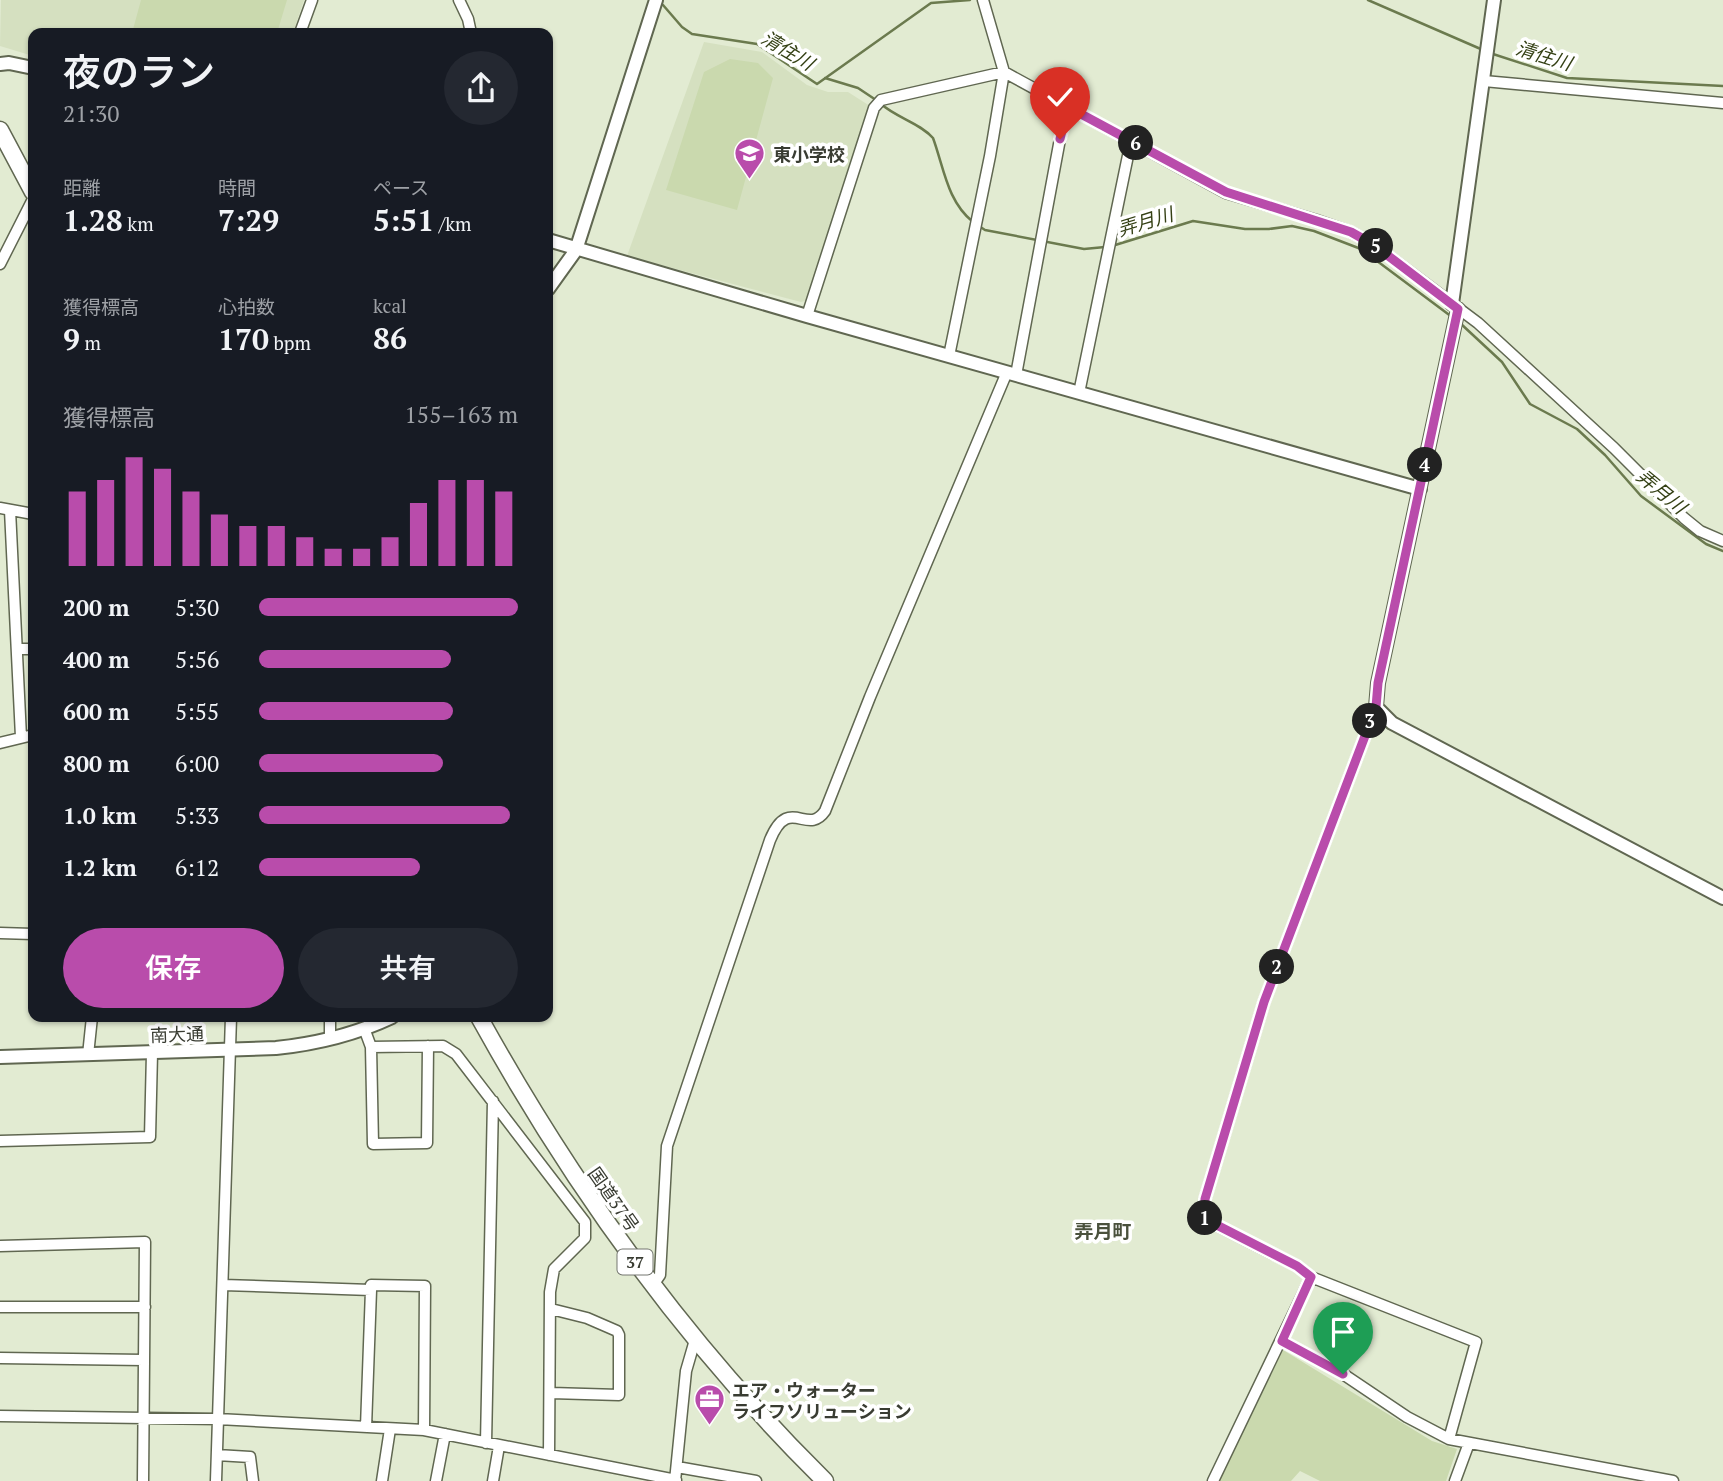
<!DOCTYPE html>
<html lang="ja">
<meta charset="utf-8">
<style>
body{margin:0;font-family:"PT Serif","Noto Sans JP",serif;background:#242831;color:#f1f3f6;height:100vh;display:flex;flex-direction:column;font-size:26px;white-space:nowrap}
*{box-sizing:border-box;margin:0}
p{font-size:23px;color:#9ea1a6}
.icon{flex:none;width:38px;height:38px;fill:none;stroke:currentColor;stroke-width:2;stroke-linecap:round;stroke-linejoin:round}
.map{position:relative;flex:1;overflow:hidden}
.sheet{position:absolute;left:28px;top:28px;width:525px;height:994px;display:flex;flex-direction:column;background:#171b24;border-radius:14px;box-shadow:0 2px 5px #0004}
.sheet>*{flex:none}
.pin{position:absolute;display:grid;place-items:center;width:60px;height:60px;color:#fff;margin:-72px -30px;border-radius:50% 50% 50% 0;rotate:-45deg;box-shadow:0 0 7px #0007}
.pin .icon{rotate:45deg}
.km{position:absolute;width:35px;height:35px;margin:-18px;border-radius:50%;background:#222;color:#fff;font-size:19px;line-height:35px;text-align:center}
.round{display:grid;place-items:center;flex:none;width:74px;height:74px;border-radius:37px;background:#242831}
.overview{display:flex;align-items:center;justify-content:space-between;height:119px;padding:0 35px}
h1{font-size:38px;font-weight:600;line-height:52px}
.stats{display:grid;grid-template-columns:repeat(3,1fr);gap:10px;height:119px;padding:7px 35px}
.stats div{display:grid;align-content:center}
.stats b{font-size:30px;font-weight:600}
.stats small{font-size:19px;font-weight:400}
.stats p{font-size:19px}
.chart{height:196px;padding:14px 35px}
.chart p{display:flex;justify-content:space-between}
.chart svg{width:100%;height:126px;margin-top:7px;stroke:#b94cab;stroke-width:6}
.cta{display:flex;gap:14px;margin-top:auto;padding:14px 35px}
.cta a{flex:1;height:80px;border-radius:42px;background:#b94cab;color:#fff;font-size:28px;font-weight:600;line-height:80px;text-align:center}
.cta a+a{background:#242831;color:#f1f3f6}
ul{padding:0 35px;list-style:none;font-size:23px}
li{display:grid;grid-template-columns:112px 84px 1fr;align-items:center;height:52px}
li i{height:18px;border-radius:9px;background:#b94cab}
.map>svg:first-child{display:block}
.built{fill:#d5e0c0}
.green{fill:#cad9ae}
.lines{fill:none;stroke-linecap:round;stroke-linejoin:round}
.stream{stroke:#6b7a4e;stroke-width:2.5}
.minor-casing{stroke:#606751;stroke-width:13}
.tertiary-casing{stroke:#606751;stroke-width:16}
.trunk-casing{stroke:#606751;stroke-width:19}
.minor{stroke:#fff;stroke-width:10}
.tertiary{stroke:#fff;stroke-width:12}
.trunk{stroke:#fff;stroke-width:16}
.route-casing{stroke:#fff;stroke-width:14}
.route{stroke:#b94cab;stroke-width:9}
.labels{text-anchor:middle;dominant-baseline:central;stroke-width:7;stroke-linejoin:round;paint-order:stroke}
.shield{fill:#fff;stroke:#747670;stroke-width:2}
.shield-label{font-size:16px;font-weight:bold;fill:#393c32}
.poi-label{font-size:18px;font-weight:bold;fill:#393c32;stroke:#fff;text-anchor:start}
.street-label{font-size:18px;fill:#393c32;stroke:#fff}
.water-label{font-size:19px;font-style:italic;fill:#344014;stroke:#fff}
.neighbourhood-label{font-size:19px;font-weight:bold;fill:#4a513c;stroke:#fff}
</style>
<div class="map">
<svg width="1723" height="1481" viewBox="0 0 1723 1481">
<rect width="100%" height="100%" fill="#e2ebd2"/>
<path class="built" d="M 1,0 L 304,0 L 293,33 L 33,33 L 33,56 L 0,46 Z
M 704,42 L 762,52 L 807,85 L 828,92 L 848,92 L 870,106 L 809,300 L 801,302 L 627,256 Z"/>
<path class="green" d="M 141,0 L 287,0 L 277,33 L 132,33 Z
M 730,59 L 758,63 L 773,78 L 737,210 L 666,190 L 704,72 Z
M 1283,1350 L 1432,1441 L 1457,1449 L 1446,1481 L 1320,1481 L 1300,1471 L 1291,1481 L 1219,1481 Z"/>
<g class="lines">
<path class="stream" d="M 1368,0 L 1483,50
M 663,5 L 682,27 L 692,34 L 757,44 L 817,84 L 931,3 L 970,0
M 1493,54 L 1567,78 L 1723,86
M 825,78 L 858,88 L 876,100
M 881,104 C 897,118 920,123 933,138 C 944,168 947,201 973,222
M 979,226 L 985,230 L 1084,249 L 1105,247
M 1112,246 L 1193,221 L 1245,229 L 1269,229 L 1292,226 L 1314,231 L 1361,249 L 1452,317
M 1460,323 L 1502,362 L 1530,404 L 1577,429 L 1605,455 L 1641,496 L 1706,544 L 1723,551"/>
<defs>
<path id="minor" d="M 459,0 L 468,19 L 471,33
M 300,33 L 312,0
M 1484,81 L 1723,103
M 0,264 L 33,199
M 807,316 L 874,108 L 881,100 L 1004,72 L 1226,193 L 1316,220 L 1351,232 L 1374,245 L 1478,323 L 1614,448 L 1684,518 L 1700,531 L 1723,541
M 949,356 L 990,156 L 1004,72 L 983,0
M 1016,375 L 1060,139 L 1068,107
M 1079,393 L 1131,141
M 0,508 L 33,514
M 10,510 L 21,737
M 17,649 L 33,649
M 1376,707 L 1264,1002 L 1205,1199 L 1205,1219 L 1216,1225 L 1297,1266 L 1311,1277 L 1476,1342 L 1449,1439
M 0,743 L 33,735
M 0,933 L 33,934
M 330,1017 L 330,1039
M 364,1028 L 371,1047 L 443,1046 L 456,1054 L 585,1222 L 585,1238 L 554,1269 L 550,1292 L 549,1455
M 371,1047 L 373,1144 L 427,1143 L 428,1046
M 88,1055 L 92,1017
M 0,1141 L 150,1137 L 152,1053
M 0,1246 L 145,1242 L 143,1481
M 223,1285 L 371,1290 L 371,1285 L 425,1286 L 424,1430
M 653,1285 L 660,1275 L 667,1146 L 770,840 C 789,794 807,837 825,811 L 870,697 L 1007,372
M 0,1307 L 145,1307
M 551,1309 L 587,1318 L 617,1331 L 619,1335 L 619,1395 L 551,1393
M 1282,1341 L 1343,1374 L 1407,1417 L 1449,1439 L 1673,1481
M 0,1358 L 144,1360
M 0,1416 L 218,1419 L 424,1430 L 676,1480
M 366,1427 L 371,1290
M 486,1443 L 493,1101
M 217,1455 L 250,1457 L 253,1481
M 677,1467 L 756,1481
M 216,1481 L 231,1017
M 382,1481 L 390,1429
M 436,1481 L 445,1434
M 493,1481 L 499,1446
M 675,1481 L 686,1371 L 695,1340
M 1213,1481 L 1311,1277
M 1455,1481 L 1469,1443"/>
<path id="tertiary" d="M 0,64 L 9,63 L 33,68
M 548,240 L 807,316 L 1420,489
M 548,289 L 576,250 L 656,0
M 1452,304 L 1494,0
M 1458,309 L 1378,683 L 1376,707 L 1392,723 L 1723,898
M 0,1057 L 276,1048 C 315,1044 356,1034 392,1017"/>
<path id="trunk" d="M 0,130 L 33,192
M 479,1017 C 573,1187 687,1345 825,1481"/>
</defs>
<use href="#minor" class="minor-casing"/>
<use href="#tertiary" class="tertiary-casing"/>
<use href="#trunk" class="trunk-casing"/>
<use href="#minor" class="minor"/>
<use href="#tertiary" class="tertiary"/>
<use href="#trunk" class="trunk"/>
</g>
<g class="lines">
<defs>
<path id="route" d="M 1060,139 L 1068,107 L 1226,192 L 1351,232 L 1374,245 L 1458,309 L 1378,683 L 1376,707 L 1264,1002 L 1205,1199 L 1205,1219 L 1297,1266 L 1311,1277 L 1282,1341 L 1343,1374"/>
</defs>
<use href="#route" class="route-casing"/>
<use href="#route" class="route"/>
</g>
<defs>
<symbol id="school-pin" viewBox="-11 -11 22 30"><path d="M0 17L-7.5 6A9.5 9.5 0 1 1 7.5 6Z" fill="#b94cab" stroke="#fff"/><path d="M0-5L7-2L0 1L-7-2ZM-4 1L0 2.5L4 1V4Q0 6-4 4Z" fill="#fff"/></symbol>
<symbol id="office-pin" viewBox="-11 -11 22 30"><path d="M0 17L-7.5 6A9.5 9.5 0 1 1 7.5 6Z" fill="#b94cab" stroke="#fff"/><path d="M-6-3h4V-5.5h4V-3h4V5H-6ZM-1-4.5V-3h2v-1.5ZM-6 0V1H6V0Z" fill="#fff"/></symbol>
</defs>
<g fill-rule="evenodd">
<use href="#school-pin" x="732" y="136" width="35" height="47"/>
<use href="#office-pin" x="692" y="1382" width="35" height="47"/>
</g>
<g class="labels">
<rect class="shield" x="617.5" y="1249.5" width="35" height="25" rx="5"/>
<g class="shield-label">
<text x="635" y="1262">37</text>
</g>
<g class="poi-label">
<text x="773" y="154">東小学校</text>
<text x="732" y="1390">エア・ウォーター<tspan x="732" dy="21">ライフソリューション</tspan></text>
</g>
<g class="street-label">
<text transform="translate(177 1034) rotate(-2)">南大通</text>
<text transform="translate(614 1199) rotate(55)">国道37号</text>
</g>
<g class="water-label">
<text transform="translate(788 50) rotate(31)">清住川</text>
<text transform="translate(1544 55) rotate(17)">清住川</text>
<text transform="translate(1145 221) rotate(-17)">弄月川</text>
<text transform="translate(1662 491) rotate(40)">弄月川</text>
</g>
<g class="neighbourhood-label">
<text x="1103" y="1230">弄月町</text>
</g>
</g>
</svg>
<div class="pin" style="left:1343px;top:1374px;background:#1e9e55"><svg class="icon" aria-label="arrive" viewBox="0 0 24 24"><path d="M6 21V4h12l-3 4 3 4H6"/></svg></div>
<div class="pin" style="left:1060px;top:139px;background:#d93025"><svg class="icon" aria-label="check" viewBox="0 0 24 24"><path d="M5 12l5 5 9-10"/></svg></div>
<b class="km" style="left:1205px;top:1218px">1</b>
<b class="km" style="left:1277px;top:967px">2</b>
<b class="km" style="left:1370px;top:721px">3</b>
<b class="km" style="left:1425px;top:465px">4</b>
<b class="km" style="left:1376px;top:246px">5</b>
<b class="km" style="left:1136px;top:143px">6</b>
<section class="sheet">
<div class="overview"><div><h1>夜のラン</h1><p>21:30</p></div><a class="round"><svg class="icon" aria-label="share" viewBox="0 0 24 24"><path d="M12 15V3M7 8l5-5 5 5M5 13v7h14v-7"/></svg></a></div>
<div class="stats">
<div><p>距離</p><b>1.28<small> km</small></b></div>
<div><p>時間</p><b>7:29</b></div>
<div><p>ペース</p><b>5:51<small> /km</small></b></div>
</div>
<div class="stats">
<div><p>獲得標高</p><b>9<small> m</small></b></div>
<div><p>心拍数</p><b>170<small> bpm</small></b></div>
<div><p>kcal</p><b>86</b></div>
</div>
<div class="chart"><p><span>獲得標高</span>155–163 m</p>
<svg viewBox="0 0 160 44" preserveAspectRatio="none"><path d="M5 44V18M15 44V14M25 44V6M35 44V10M45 44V18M55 44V26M65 44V30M75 44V30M85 44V34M95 44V38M105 44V38M115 44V34M125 44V22M135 44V14M145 44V14M155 44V18"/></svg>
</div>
<ul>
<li><b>200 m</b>5:30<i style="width:100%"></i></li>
<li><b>400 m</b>5:56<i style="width:74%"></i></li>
<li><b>600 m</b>5:55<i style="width:75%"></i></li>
<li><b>800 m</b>6:00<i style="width:71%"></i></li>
<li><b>1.0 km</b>5:33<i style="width:97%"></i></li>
<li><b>1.2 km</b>6:12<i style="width:62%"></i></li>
</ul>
<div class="cta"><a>保存</a><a>共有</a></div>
</section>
</div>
